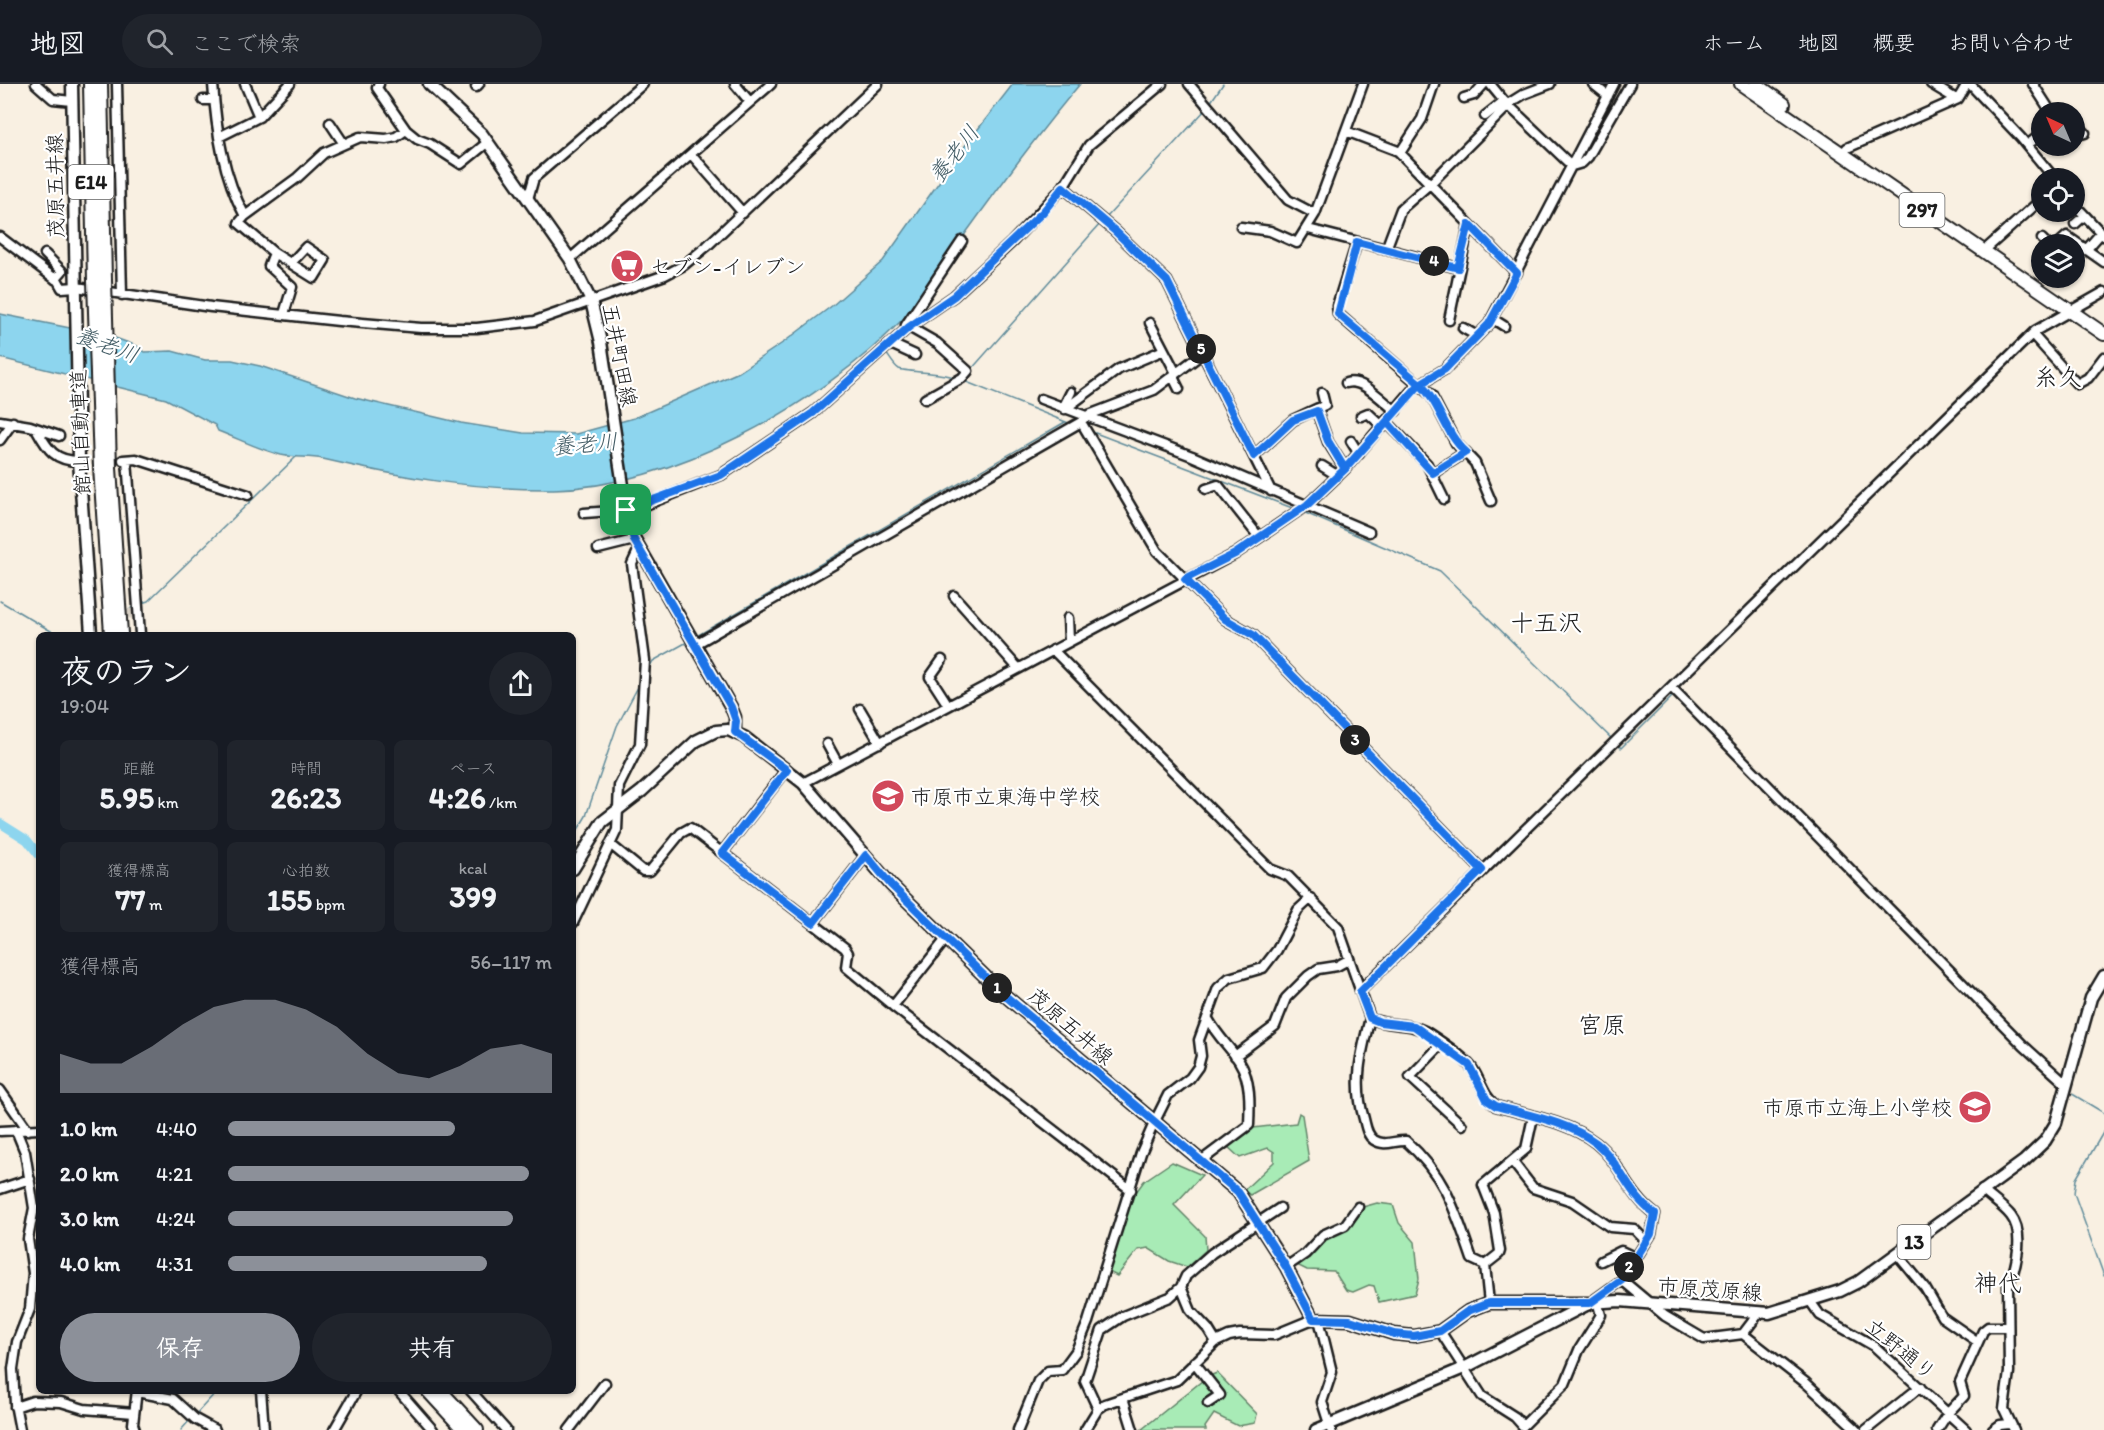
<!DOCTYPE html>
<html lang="ja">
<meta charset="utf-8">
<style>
body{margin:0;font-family:Itim,"Klee One",sans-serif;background:#20242c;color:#f1f3f6;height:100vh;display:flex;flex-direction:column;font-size:22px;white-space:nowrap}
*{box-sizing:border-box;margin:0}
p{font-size:20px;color:#9ea1a6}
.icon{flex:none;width:33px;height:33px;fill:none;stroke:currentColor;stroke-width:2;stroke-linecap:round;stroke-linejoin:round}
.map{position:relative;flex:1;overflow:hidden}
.details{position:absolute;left:36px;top:548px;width:540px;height:762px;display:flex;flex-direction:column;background:#171b24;border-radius:9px;box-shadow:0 2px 4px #0004}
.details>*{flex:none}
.needle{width:39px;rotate:316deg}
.fabs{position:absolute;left:2031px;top:18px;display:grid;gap:12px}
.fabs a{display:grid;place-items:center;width:54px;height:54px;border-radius:50%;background:#171b24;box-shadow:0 2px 4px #0004;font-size:30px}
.pin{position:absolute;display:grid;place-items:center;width:51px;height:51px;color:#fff;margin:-26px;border-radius:12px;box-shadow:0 3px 9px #0006}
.km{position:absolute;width:30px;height:30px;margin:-15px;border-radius:50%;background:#222;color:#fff;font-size:16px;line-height:30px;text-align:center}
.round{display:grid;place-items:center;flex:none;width:63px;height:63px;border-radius:32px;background:#20242c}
.headline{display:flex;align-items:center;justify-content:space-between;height:102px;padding:0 24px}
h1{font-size:33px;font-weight:700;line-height:45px}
.metrics{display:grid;grid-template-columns:repeat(3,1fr);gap:9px;height:102px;padding:6px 24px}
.metrics div{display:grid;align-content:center;border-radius:9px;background:#20242c;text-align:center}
.metrics b{font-size:30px;font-weight:700}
.metrics small{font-size:16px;font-weight:400}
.metrics p{font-size:16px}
.chart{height:168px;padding:12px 24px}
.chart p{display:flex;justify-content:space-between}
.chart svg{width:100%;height:108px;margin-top:6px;fill:#8c9099;opacity:.7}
.cta{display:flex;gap:12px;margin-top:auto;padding:12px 24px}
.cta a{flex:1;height:69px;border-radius:36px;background:#8c9099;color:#fff;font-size:24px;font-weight:700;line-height:69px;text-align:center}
.cta a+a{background:#20242c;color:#f1f3f6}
ul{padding:0 24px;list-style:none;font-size:20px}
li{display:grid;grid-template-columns:96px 72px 1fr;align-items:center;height:45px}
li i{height:15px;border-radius:8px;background:#8c9099}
header{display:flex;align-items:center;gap:36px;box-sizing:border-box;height:84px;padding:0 30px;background:#171b24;border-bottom:2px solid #363941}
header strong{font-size:28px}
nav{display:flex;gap:33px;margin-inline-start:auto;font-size:21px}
.search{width:420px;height:54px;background:#20242c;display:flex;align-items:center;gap:15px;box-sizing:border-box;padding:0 21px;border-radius:33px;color:#9ea1a6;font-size:22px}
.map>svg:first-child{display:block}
.green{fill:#a8ebb6;stroke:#628469;stroke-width:1.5}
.water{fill:#8dd5ee;stroke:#608b9a;stroke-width:1.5}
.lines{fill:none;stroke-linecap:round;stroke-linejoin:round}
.stream{stroke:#608b9a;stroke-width:1.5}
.river{stroke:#8dd5ee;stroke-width:9}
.minor-tunnel{stroke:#d8d0c4;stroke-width:8;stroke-dasharray:8 4;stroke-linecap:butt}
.minor-casing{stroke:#1c1c1c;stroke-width:13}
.major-casing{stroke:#1c1c1c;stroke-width:15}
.highway-casing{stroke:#1c1c1c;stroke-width:16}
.minor{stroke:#fff;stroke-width:8}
.major{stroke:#fff;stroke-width:10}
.highway{stroke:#fff;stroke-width:12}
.highway-bridge-casing{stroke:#1c1c1c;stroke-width:16;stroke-linecap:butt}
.highway-bridge{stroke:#fff;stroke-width:12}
.route-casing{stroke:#fff;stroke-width:12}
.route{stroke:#1a73e8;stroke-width:8}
.labels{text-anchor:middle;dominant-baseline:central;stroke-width:4.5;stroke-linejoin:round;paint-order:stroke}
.shield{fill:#fff;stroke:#606060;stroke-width:1.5}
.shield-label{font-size:20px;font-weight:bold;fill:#1c1c1c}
.street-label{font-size:21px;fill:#1c1c1c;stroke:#fff}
.poi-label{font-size:21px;fill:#1c1c1c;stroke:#fff;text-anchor:start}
.water-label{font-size:22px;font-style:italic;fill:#445d66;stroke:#fff}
.quarter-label{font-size:24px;fill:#1c1c1c;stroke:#fff}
</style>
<header>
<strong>地図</strong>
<div class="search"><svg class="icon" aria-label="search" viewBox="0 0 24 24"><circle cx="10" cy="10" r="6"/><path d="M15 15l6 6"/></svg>ここで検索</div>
<nav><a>ホーム</a><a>地図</a><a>概要</a><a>お問い合わせ</a></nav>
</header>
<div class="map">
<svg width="2104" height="1346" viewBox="0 0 2104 1346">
<rect width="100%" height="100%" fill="#f9f0e2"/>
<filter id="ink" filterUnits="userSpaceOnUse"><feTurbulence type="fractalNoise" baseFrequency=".0167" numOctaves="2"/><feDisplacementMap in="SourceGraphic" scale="12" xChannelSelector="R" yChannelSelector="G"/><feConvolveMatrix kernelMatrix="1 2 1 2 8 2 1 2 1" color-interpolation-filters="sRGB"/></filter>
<g filter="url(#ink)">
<path class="green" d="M 1299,1029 L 1302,1031 L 1309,1077 L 1250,1111 L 1244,1106 L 1274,1078 L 1274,1068 L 1268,1064 L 1240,1074 L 1227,1062 L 1253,1044 L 1296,1039 Z
M 1172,1078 L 1202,1091 L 1174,1121 L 1205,1152 L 1206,1166 L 1187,1183 L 1169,1177 L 1148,1164 L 1138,1166 L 1117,1192 L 1105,1186 L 1128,1119 L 1144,1097 Z
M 1377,1119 L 1393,1121 L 1399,1139 L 1415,1158 L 1419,1195 L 1415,1210 L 1379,1218 L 1374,1202 L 1369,1201 L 1353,1208 L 1346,1206 L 1334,1187 L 1307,1186 L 1295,1180 L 1326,1153 L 1352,1142 L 1363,1123 Z
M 1217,1289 L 1257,1330 L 1255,1339 L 1238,1342 L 1214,1330 L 1205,1343 L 1206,1346 L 1141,1346 L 1207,1293 Z"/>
<path class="water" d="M 1013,0 L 1080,0 C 1035,53 998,105 957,161 C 939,185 923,214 902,236 C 819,321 674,402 554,405 C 475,406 399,393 323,375 C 309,372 295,374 281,371 C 260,366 239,355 218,347 L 215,341 L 166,315 L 0,274 L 0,230 L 110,252 L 137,262 L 144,268 L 172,267 L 205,276 L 232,276 L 260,282 L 355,314 L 461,339 L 523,349 L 576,350 L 634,334 L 739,288 L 784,258 L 833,221 L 883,177 L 961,67 Z"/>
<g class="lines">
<path class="stream" d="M 1210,19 L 1223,0
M 1106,134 L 1206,25
M 886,269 C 890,274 894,282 899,285 C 905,288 940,288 954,293
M 970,287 L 1100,140
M 964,297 L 1071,340
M 1090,347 L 1295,425
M 1303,428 L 1440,487 L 1613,656
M 0,517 L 56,550
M 142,519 L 148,517 L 297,372
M 125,529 L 135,521
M 102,550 L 106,547
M 695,553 L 1065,338
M 649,584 L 653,577 L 689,557
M 1618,661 L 1621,664 L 1675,610
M 573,754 L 586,732 L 617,642 L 639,601
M 1962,904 L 2017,961
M 2053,994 L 2061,1001
M 2069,1008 L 2104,1029
M 2104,1047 L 2076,1095 L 2074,1109 L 2104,1192
M 196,1330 L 218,1306
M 181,1346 L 190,1336"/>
<path class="river" d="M 0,739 L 27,756 L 39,771"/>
<path class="minor-tunnel" d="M 79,377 L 123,377
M 119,541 L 134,525"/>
<defs>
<path id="minor" d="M 36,0 L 53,15 L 72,17
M 117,0 L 122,211
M 213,0 C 216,45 223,92 245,132 L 297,94 L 324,69 L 360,53 L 386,55 L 396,53 L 406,46
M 245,0 L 259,33
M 379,0 L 377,4 L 406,46 L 417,55 L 430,60 L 461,80 L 488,58
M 735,0 L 750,18
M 1189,0 L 1288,116 L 1315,130
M 1490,0 L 1504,17 L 1572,82
M 1593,0 L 1608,12
M 1931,0 L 1956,15
M 1970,0 L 2021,54 L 2054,94
M 2033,0 L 2051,28
M 476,3 L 479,0
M 1464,14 L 1474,11 L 1484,0
M 203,16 L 214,16
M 1508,20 L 1524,10 L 1550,0
M 1485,32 L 1504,17
M 2074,37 L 2085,49 L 2074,52
M 330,39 L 344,60
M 1346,47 L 1398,67 L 1517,189
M 219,53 L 259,33 L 290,0
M 2027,61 L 2042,50
M 1400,69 L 1422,35 L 1434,0
M 691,70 L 743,129
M 1842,70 L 1847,64 L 1958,15 L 1967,0
M 1572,82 L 1582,79 L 1588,73 L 1630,0
M 1063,103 L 1115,147 L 1167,197 L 1271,407
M 528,115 L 534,94 L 643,0
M 2074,120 L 2104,152
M 245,132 L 239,139 L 274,169 L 314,194 L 325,176 L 306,163 L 291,179
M 2075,140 L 2084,132
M 1241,143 L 1270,147 L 1297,159 L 1315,130 L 1363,0
M 1308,145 L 1386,165 L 1401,125 L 1433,97 L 1509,21
M 0,153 L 58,197 L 62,204 L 76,203 L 211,223 L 339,237 L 421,244 L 477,244 L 535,237 L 665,191 L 684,181 L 707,162 L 878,0
M 2042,155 L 2047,160
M 1357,158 L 1337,222 L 1338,230 L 1431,311 L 1456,359 L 1475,379 L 1491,417
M 2058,160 L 2067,152 L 2104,178
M 1987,164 L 2042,115
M 1386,165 L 1458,184
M 2086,166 L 2101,149
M 274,169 L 269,182 L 292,203 L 284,230
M 45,170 L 62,187 L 55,195
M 570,175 L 771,0
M 1493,235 L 1504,242
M 1449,236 L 1469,140
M 1150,239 L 1176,289
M 908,243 L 906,241 L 962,157
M 909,243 L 937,259 L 968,287 L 962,294 L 925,315
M 1463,244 L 1477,252
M 2032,250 L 2077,300 L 2088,294 L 2104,273
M 891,260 L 915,271
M 1173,293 L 1179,305
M 1346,299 C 1363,294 1382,317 1396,327
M 1041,315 L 1192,372 L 1369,448
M 1063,324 L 1071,308
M 1065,325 L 1119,285 L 1164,266
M 1317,327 L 1328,358 L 1345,385
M 1361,332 L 1368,329 L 1383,343
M 0,337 L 30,342 L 59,352
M 1081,338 L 1157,467 L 1225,535 L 1253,551 L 1482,786
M 1387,338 L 1427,380 L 1444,415
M 37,346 C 48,366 55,377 79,377
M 0,356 L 13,338
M 1351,357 L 1359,370
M 1254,372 L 1293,336 L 1325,321 L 1322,309
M 123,376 L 136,375 L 248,411
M 127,376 L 140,550
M 1322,382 L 1338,392
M 1433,389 L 1466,368
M 1206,405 L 1218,401 L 1259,453
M 584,429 L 626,426 L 643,422 L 721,391 L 813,329 L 909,243 L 954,212 L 1012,158 L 1063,103 L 1089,61 L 1162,0
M 598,465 L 634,456
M 954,512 L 1018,584
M 1068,534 L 1069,557
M 694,561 L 1081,338 L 1086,332 L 1154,306 L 1203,269
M 1053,566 L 1270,785 L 1288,792 L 1338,843 L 1370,934 C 1389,944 1410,937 1428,949 C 1442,958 1462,971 1472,984 C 1481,997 1483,1012 1496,1022 C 1528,1031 1569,1038 1596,1059 C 1620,1078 1630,1113 1655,1130 L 1651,1150 L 1622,1196 L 1590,1219
M 942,576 L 930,593 L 948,621
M 1671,603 L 2024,962 L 2067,1001
M 860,625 L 880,659
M 827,660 L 838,680
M 803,699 L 1235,470 L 1307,421 L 1345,385 L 1414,304 L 1445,285 L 1489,240 L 1614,0
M 610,760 L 643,787 L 650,787 L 681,749 L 690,744 L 845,864 L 848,869 L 846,883 L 893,922 L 1131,1106
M 722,769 L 787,685
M 573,839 L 617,746 L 619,702 L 640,660 L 645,576 L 632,480 L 639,465
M 813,839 L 866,771
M 1360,907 L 2035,247 L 2104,208
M 893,922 L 946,855
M 1370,934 C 1361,969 1353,999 1364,1035 C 1366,1043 1367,1051 1374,1056 C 1385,1063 1395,1056 1406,1057 C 1446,1093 1455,1126 1472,1175 L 1485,1181
M 1442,960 L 1410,993 L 1462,1041
M 1235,972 L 1275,942 L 1286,914 L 1308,892 L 1318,885 L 1337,882 L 1348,876
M 0,1006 L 28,1046
M 16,1046 L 25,1068 L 34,1124 L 28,1155 L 33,1189 L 30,1225 L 17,1258 L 13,1285 L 15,1320 L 20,1346
M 0,1047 L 39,1045
M 1201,1077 L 1249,1041 C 1250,1019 1251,996 1239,977 C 1229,962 1218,953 1208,935
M 1512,1077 L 1533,1104 L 1572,1117 L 1610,1143 L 1634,1145 L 1645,1156
M 0,1105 L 30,1095
M 1982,1106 C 1992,1115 2004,1123 2011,1132 C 2025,1150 2016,1185 2008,1202 L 2009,1288 L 2004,1325 L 2014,1346
M 1897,1170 L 1925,1204 L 1942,1233 L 1978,1258
M 1601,1177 L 1621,1167 L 1634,1173
M 1286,1183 L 1305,1170 L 1323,1151 L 1345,1141 L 1358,1123
M 1622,1196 L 1665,1232 L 1704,1255 L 1743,1250 L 1806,1299 L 1857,1346
M 1181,1203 L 1191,1227 L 1208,1245 L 1216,1258
M 1810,1217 L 1820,1231 L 1874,1262 L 1966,1346
M 1489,1219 L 1485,1181 L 1499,1170 L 1500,1167 L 1494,1129 L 1483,1101 L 1526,1065 L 1533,1033
M 1319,1235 L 1332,1288 L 1322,1318 L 1331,1346
M 1440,1247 L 1482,1312 L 1515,1333 L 1523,1342 L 1565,1300 L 1579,1266 L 1601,1231 L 1597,1217
M 1743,1250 L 1759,1229
M 1194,1278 L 1220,1311 L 1208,1319
M 261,1306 L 264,1346
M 398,1306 L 433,1346
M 470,1306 L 506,1346
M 137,1308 L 173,1315 L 195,1335 L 215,1346
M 1123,1314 L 1133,1346
M 15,1323 L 33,1317 L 61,1318 L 84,1325 L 134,1329
M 1098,1325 L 1085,1297 L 1102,1246 L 1123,1232 L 1170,1213 L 1181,1203 L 1186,1192 L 1212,1169 L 1280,1124
M 135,1346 L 133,1340 L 137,1306
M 334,1346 L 357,1306
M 569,1346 L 605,1299
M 1018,1346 L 1038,1297 L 1048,1287 L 1062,1286 L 1076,1267 L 1088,1238 L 1141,1069 L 1154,1039 L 1168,1011 L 1190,994 L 1198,983 L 1201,972 L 1199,956 L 1218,904 L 1229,894 L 1263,884 L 1277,866 L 1298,826 L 1311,814
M 1085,1346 L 1098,1325 L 1105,1320 L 1177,1296 L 1216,1258 L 1229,1252 L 1240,1250 L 1274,1251 L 1313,1235
M 1866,1346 L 1920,1303
M 1937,1346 L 1948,1329 L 1964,1312 L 1960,1298 L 1983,1247 L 1988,1243 L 2007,1243
M 1993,1346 L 2000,1341 L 2009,1340"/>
<path id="major" d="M 72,0 L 79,377 L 91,550
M 429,0 L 482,50 L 570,175 L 591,217 L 601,258 L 630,447 L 731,623 L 735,633 L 735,648
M 573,785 L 602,738 L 642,707 L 696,657 L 716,647 L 728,646 L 744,653 L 803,699 L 891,801 L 1002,909 L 1238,1108 L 1286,1183 L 1313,1235 L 1350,1236 L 1394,1250 L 1414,1252 L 1440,1247 L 1468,1227 L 1489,1219 L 1590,1219
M 1316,1346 L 1464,1284 L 1590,1219 L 1620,1217 L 1769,1229 L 1840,1207 L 1858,1198 L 2024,1077 L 2045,1057 L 2056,1039 L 2091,914 L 2104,892"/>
<path id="highway" d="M 90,0 L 94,197
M 101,0 L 105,196
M 1741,0 L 2104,250
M 1756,0 L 1784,20
M 100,383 L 111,550
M 110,384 L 121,550
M 427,1306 L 464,1346
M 440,1306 L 477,1346"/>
</defs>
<use href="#minor" class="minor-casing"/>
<use href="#major" class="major-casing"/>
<use href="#highway" class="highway-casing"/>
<use href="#minor" class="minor"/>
<use href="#major" class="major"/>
<use href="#highway" class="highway"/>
<defs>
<path id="highway-bridge" d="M 105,196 L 110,384
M 94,197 L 100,383"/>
</defs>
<use href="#highway-bridge" class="highway-bridge-casing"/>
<use href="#highway-bridge" class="highway-bridge"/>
</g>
</g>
<g class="lines" filter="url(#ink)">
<defs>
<path id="route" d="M 626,426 L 634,456 L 731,623 L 736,637 L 735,648 L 787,686 L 722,769 L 813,839 L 866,771 L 891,801 L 1002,909 L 1238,1108 L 1286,1183 L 1313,1235 L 1350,1236 L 1394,1250 L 1414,1252 L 1440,1247 L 1468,1227 L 1489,1219 L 1590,1219 L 1622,1196 L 1651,1150 L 1655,1130 C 1629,1113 1620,1078 1596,1059 C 1569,1038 1528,1031 1496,1022 L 1487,1016 L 1469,981 L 1414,942 L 1380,938 L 1370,934 L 1360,908 L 1482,786 L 1253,551 L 1225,535 L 1185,495 L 1235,470 L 1307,421 L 1345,385 L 1420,300 L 1338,230 L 1357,158 L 1458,184 L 1469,140 L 1517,189 L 1489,240 L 1445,285 L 1420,300 C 1440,319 1445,350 1466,368 L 1433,389 L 1387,338 L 1345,385 L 1328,357 L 1317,327 L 1293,336 L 1254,372 L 1167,197 L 1115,147 L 1063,103 L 1043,128 L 954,212 L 909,243 L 813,329 L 721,391 L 626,426"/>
</defs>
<use href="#route" class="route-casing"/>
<use href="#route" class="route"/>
</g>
<defs>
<symbol id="supermarket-disc" viewBox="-11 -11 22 22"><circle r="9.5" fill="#d1495b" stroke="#fff"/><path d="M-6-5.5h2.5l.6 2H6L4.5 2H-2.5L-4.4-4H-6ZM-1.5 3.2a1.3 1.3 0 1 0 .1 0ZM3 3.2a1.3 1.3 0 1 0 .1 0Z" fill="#fff"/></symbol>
<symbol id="school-disc" viewBox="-11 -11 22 22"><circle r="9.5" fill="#d1495b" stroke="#fff"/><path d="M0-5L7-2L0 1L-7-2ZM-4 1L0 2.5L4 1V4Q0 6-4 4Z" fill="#fff"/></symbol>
</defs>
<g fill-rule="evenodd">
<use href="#supermarket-disc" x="608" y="163" width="38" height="38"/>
<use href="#school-disc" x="869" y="693" width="38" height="38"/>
<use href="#school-disc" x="1956" y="1004" width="38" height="38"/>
</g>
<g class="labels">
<g class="shield">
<rect x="68.5" y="81" width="45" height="34" rx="4.5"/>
<rect x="1899.5" y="109" width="45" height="34" rx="4.5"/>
<rect x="1897.5" y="1141" width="33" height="34" rx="4.5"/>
</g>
<g class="shield-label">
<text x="91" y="98">E14</text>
<text x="1922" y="126">297</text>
<text x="1914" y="1158">13</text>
</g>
<g class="street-label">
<text transform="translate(55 102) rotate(-91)">茂原五井線</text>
<text transform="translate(620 271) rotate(79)">五井町田線</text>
<text transform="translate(80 348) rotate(-92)">館山自動車道</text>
<text transform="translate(1071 942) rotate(41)">茂原五井線</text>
<text transform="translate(1710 1205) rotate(4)">市原茂原線</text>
<text transform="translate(1901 1265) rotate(39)">立野通り</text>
</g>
<g class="poi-label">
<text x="650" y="182">セブン-イレブン</text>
<text x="911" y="712">市原市立東海中学校</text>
<text x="1952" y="1023" text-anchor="end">市原市立海上小学校</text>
</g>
<g class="water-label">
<text transform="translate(954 70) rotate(-52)">養老川</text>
<text transform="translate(107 261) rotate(20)">養老川</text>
<text transform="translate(585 360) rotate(-5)">養老川</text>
</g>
<g class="quarter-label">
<text x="2058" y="292">糸久</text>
<text x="1546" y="538">十五沢</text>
<text x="1602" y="940">宮原</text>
<text x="1998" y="1198">神代</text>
</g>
</g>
</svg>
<div class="fabs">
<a><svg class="needle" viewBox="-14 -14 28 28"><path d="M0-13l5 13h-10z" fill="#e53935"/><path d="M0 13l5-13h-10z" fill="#9ea1a6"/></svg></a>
<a><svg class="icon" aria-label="locate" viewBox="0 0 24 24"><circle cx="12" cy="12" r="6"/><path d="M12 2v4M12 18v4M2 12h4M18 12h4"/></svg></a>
<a><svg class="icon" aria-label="layers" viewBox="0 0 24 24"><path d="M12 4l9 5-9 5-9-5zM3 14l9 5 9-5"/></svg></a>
</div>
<div class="pin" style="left:626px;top:426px;background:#1e9e55"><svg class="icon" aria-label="arrive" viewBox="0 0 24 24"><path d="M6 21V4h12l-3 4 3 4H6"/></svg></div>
<b class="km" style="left:997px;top:904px">1</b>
<b class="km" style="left:1629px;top:1183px">2</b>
<b class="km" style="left:1355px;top:656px">3</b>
<b class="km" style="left:1434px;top:177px">4</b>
<b class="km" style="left:1201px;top:265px">5</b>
<section class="details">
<div class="headline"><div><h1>夜のラン</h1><p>19:04</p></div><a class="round"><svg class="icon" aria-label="share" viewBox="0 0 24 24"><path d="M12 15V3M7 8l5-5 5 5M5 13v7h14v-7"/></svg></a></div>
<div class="metrics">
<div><p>距離</p><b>5.95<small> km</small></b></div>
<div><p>時間</p><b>26:23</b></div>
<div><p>ペース</p><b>4:26<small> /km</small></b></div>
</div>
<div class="metrics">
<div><p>獲得標高</p><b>77<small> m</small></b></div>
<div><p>心拍数</p><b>155<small> bpm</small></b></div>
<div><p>kcal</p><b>399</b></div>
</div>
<div class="chart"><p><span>獲得標高</span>56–117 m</p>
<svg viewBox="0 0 160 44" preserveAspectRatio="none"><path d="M0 44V28L10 32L20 32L30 25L40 16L50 9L60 6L70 6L80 10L90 17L100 28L110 36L120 38L130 33L140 26L150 24L160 28V44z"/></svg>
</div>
<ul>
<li><b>1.0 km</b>4:40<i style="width:70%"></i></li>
<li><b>2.0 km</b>4:21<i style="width:93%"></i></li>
<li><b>3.0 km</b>4:24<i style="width:88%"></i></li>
<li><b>4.0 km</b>4:31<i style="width:80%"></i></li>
</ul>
<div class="cta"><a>保存</a><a>共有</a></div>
</section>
</div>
